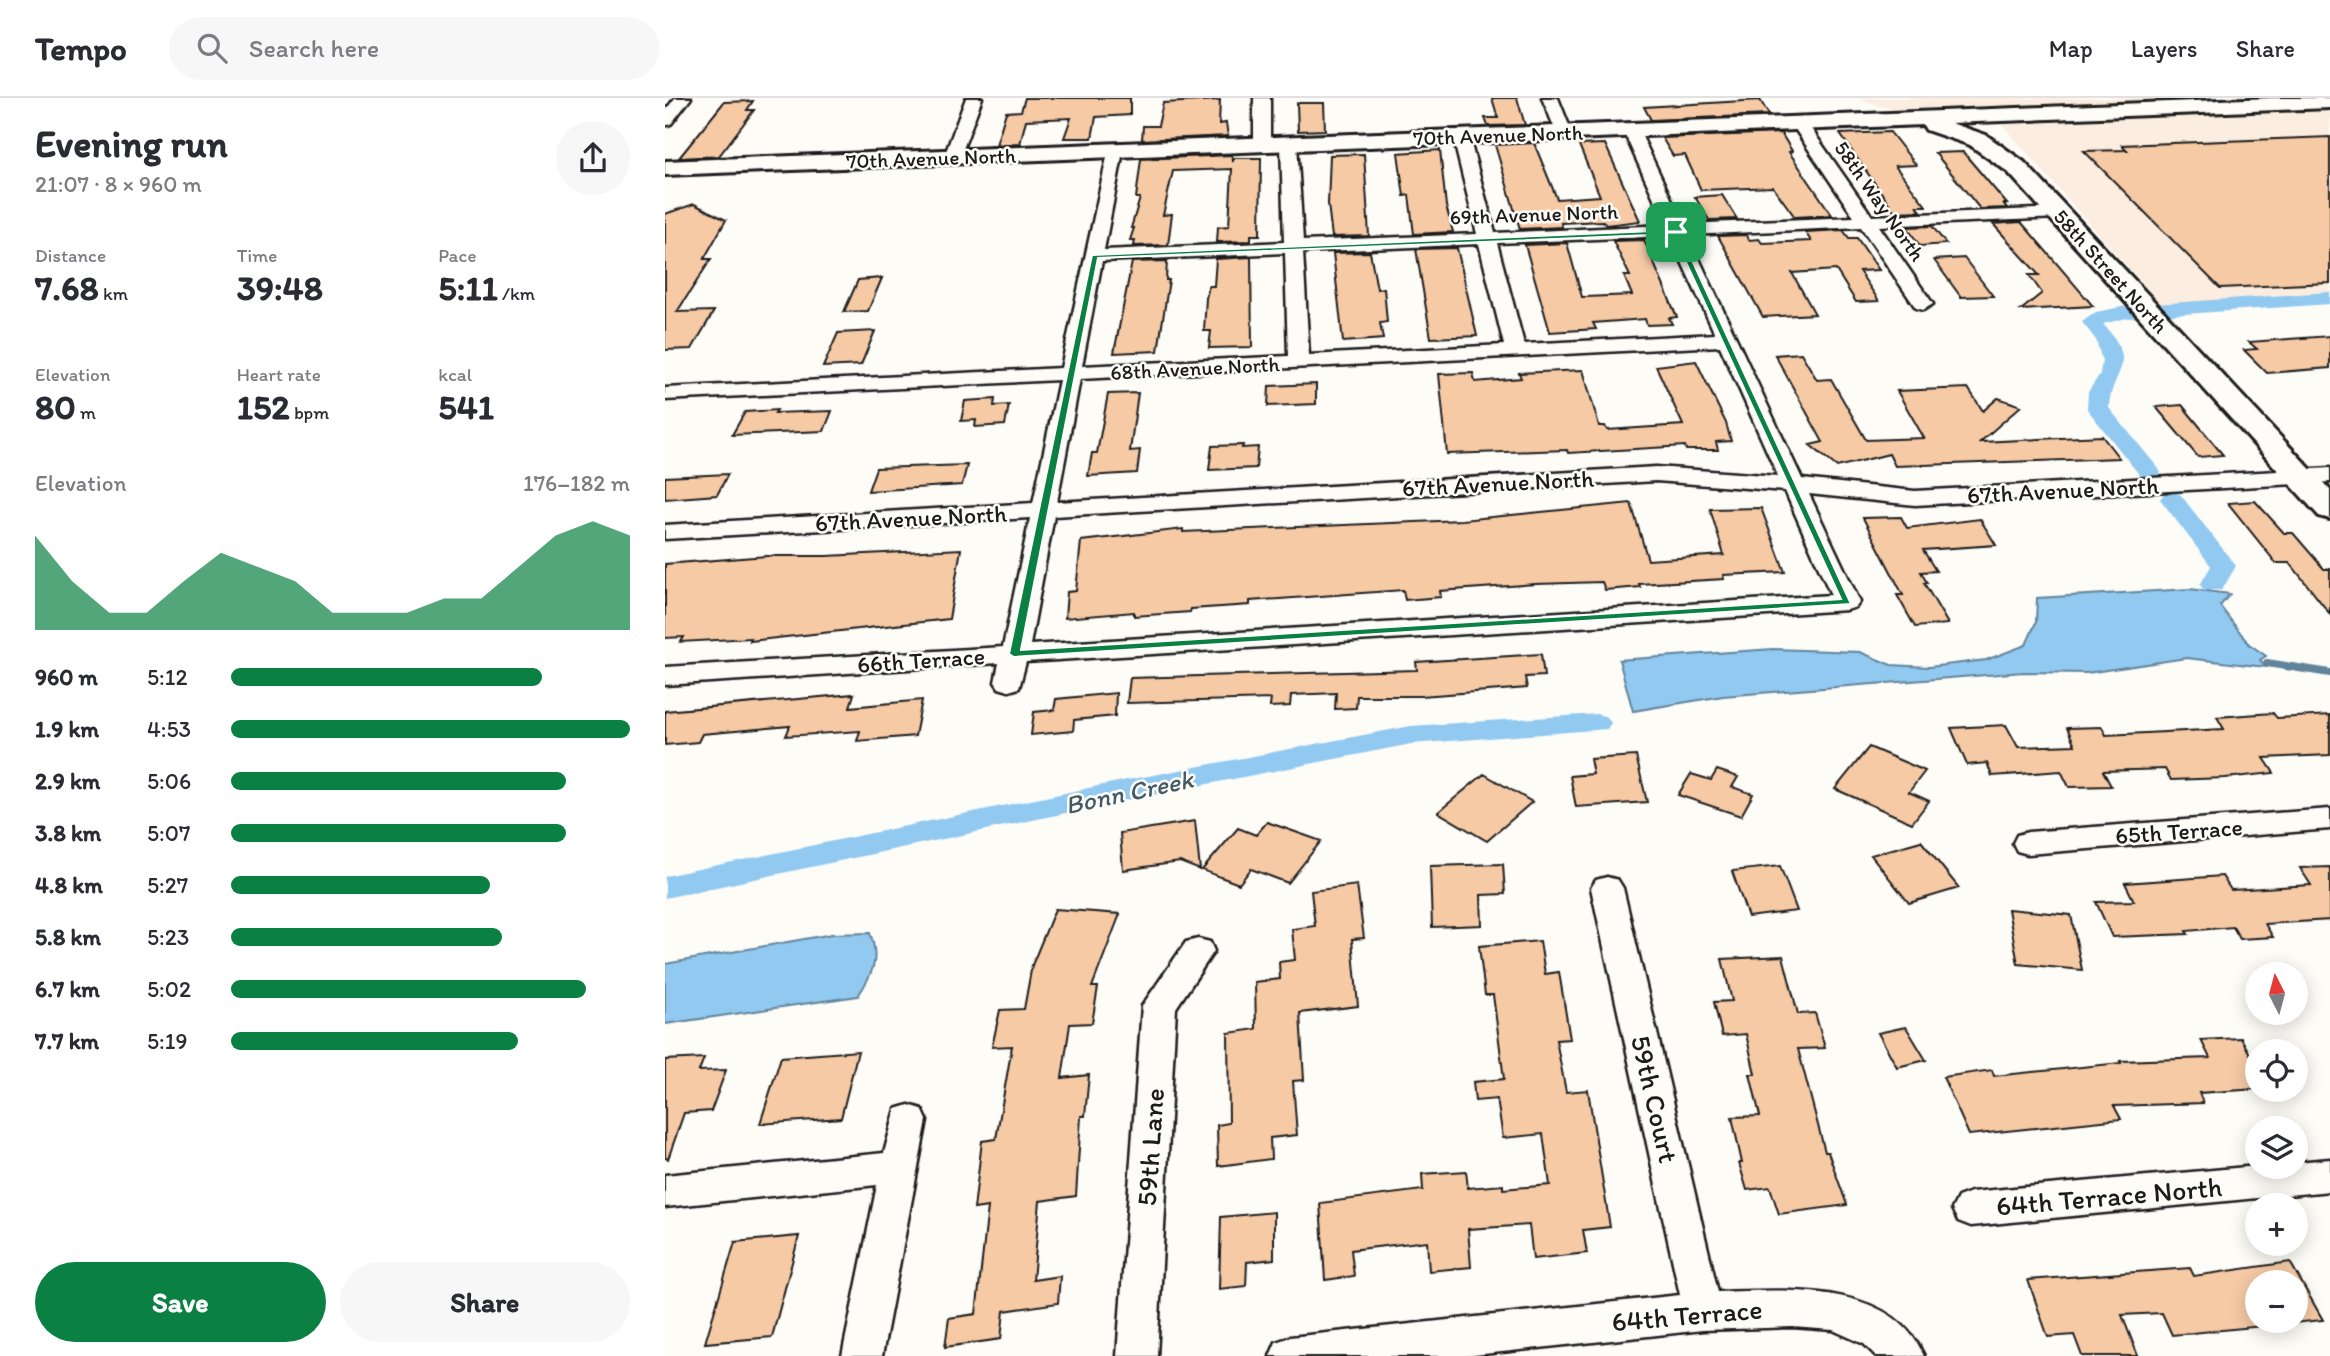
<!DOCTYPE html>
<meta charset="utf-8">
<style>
body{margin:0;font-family:Itim,sans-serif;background:#f7f7f7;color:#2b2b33;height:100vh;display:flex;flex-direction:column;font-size:26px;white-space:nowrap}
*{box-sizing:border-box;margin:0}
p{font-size:23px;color:#7c7c81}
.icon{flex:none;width:38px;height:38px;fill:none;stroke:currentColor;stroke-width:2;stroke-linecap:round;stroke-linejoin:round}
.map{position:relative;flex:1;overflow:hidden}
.panel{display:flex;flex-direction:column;background:#fff;width:665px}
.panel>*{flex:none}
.needle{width:46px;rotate:354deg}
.fabs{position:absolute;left:1580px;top:864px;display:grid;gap:14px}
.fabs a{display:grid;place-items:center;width:63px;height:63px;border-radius:50%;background:#fff;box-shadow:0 4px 18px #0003;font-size:35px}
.pin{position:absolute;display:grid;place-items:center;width:60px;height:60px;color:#fff;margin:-30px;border-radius:14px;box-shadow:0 4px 10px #0006}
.round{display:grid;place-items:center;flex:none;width:74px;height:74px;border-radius:37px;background:#f7f7f7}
.headline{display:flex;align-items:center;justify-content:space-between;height:119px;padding:0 35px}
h1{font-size:38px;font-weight:700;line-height:52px}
.stats{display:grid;grid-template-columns:repeat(3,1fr);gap:10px;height:119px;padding:7px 35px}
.stats div{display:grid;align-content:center}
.stats b{font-size:35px;font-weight:700}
.stats small{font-size:19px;font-weight:400}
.stats p{font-size:19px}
.chart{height:196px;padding:14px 35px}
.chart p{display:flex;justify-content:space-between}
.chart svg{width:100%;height:126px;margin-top:7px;fill:#0b8043;opacity:.7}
.primary-button{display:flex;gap:14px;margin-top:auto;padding:14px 35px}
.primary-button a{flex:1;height:80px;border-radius:42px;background:#0b8043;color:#fff;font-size:28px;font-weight:700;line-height:80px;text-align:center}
.primary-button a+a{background:#f7f7f7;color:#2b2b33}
ul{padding:0 35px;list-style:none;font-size:23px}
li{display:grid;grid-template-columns:112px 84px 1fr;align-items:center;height:52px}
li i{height:18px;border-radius:9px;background:#0b8043}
header{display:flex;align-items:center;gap:42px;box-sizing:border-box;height:98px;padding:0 35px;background:#fff;border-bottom:2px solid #e1e1e2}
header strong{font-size:33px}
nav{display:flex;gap:38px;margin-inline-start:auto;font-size:24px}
.search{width:490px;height:63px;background:#f7f7f7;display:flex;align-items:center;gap:18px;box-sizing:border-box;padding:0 24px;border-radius:38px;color:#7c7c81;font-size:26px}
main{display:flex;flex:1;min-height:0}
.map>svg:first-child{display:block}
.built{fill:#fbeddf}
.water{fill:#91c9f0;stroke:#62849b;stroke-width:2}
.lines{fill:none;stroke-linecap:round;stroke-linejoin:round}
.stream{stroke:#62849b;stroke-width:8}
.canal{fill:#91c9f0;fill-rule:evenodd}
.building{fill:#f7caa6;stroke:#1c1c1c;stroke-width:2;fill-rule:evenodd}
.street-casing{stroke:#1c1c1c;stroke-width:5}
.secondary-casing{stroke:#1c1c1c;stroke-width:6}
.street{fill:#fdfcf7;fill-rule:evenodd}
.secondary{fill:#fdfcf7;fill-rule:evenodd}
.route{fill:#0b8043;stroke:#fff;stroke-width:2;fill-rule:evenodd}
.labels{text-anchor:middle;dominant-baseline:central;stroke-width:5;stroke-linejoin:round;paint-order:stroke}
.far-street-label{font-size:21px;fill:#1c1c1c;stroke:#fdfcf7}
.street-label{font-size:24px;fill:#1c1c1c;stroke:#fdfcf7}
.water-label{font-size:26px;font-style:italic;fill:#455966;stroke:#fdfcf7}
.near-street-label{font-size:28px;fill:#1c1c1c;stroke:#fdfcf7}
</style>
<header>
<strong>Tempo</strong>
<div class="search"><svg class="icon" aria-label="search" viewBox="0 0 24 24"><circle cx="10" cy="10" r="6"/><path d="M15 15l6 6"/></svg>Search here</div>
<nav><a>Map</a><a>Layers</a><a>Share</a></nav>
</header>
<main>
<section class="panel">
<div class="headline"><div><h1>Evening run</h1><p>21:07 · 8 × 960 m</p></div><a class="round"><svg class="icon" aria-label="share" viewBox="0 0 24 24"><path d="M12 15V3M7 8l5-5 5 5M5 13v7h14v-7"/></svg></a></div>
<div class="stats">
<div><p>Distance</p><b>7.68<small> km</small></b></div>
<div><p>Time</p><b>39:48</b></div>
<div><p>Pace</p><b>5:11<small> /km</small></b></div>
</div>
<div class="stats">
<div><p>Elevation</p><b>80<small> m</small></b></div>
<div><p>Heart rate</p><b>152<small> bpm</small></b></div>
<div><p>kcal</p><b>541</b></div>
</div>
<div class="chart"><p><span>Elevation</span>176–182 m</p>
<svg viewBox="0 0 160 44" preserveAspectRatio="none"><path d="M0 44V11L10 27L20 38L30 38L40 27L50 17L60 22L70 27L80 38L90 38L100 38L110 33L120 33L130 22L140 11L150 6L160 11V44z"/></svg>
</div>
<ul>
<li><b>960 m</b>5:12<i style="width:78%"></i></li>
<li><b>1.9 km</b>4:53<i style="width:100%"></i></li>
<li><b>2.9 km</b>5:06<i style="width:84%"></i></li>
<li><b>3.8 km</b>5:07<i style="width:84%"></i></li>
<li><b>4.8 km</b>5:27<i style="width:65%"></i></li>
<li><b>5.8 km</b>5:23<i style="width:68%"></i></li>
<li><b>6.7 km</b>5:02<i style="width:89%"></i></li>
<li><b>7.7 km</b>5:19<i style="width:72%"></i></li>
</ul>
<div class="primary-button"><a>Save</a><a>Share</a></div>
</section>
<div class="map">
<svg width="1665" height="1258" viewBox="0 0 1665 1258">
<rect width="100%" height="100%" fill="#fdfcf7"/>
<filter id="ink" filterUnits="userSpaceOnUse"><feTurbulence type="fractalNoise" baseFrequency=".0143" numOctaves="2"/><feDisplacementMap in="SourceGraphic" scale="14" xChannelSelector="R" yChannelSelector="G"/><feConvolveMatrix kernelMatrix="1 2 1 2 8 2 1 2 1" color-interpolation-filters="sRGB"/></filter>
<g filter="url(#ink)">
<path class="built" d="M 1191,0 L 1665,0 L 1246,18 Z
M 1665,7 L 1665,203 L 1499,210 L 1332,21 Z"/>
<path class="water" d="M 1525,491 L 1565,496 L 1555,508 L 1584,546 L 1601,558 L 1595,562 L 1601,569 L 1521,560 L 1422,575 L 1359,574 L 1058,598 L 968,613 L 954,562 L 1108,551 L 1195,554 L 1226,567 L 1264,569 L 1321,562 L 1361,547 L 1371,524 L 1372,500 Z
M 205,835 C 215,861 208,875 193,898 L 0,926 L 0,866 L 167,836 Z"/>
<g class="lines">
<path class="stream" d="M 1602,565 L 1665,575"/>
<path class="canal" d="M 1665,194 L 1665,206 L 1462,220 L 1438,226 C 1476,268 1446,271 1444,310 L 1493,370 L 1496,375 L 1493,380 L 1477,380 L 1422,311 L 1423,294 L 1435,276 L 1437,263 L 1431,242 L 1417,224 L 1431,214 L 1462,208 Z
M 1507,394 L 1515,396 L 1571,468 L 1557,492 L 1539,492 L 1535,487 L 1546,468 L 1495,401 L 1499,396 Z
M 932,616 L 942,619 L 946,625 L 942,631 L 746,646 L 462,702 L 0,800 L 0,778 L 462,682 L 746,628 Z"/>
</g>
<path class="building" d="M 360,0 L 465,0 L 465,17 L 431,19 L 427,40 L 399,40 L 406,20 L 361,22 L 355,46 L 331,47 L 341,14 L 356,13 Z
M 827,0 L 852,0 L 860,27 L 823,28 L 820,20 L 833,20 Z
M 555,2 L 554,26 L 561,25 L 563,38 L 477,42 L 478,28 L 493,28 L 498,5 Z
M 1095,2 L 1104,17 L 986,22 L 979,9 Z
M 88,3 L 82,12 L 89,12 L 54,58 L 14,60 L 59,4 Z
M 632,5 L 659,5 L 660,32 L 633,33 Z
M 1225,34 L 1251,67 L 1230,68 L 1261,108 L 1252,108 L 1256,113 L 1230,114 L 1175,36 Z
M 1116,35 L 1127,53 L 1124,54 L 1167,117 L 1130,119 L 1108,89 L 1036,92 L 1020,57 L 1008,58 L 997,40 Z
M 1665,39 L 1665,185 L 1555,190 L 1419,53 L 1462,52 L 1457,47 Z
M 869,45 L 892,101 L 935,98 L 914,47 L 940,46 L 975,123 L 941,127 L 938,123 L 896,125 L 897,129 L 855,131 L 830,47 Z
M 775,52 L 781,108 L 788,134 L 749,136 L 744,97 L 739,98 L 733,55 Z
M 1298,54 L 1342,106 L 1339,106 L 1342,110 L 1315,111 L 1270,55 Z
M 699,56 L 704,138 L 667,139 L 663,106 L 665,57 Z
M 567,57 L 568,64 L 568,60 L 596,60 L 595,137 L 586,137 L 586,143 L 552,144 L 553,129 L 564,128 L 567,71 L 508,73 L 498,117 L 507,116 L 503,147 L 469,148 L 470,142 L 465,142 L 469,130 L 466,130 L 475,100 L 471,100 L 476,61 Z
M 1057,97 L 1072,121 L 1044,122 L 1030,99 Z
M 29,106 L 61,122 L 39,161 L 46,161 L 12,214 L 49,213 L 27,251 L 0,252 L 0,116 Z
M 1356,124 L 1363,132 L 1428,208 L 1356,212 L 1377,195 L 1364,177 L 1374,177 L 1328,126 Z
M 1267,128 L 1281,146 L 1255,148 L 1242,129 Z
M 1178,132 L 1184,140 L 1192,140 L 1214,172 L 1194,173 L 1214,203 L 1191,204 L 1171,172 L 1127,175 L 1150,216 L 1098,219 L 1053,138 L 1082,137 L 1084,142 L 1094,141 L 1097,145 L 1146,143 L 1140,134 Z
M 979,142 L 1012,219 L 1004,220 L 1007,226 L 982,227 L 980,221 L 928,225 L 931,231 L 885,234 L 860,147 L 902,145 L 917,199 L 920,199 L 967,197 L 959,178 L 965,178 L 948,143 Z
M 792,150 L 812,238 L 766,240 L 751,151 Z
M 705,154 L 712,191 L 719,190 L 722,224 L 715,225 L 718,241 L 678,244 L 668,155 Z
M 586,159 L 587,249 L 544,250 L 546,233 L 539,233 L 541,200 L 544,188 L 549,188 L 551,161 Z
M 1299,160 L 1328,198 L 1296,199 L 1269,162 Z
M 502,163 L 501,182 L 504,182 L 493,253 L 449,255 L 467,164 Z
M 217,180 L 203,213 L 179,214 L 193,182 Z
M 210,233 L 196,267 L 158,269 L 173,235 Z
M 1665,238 L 1665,270 L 1602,275 L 1579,252 L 1592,251 L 1584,244 Z
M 1136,255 L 1152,282 L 1166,281 L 1201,342 L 1259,340 L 1232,293 L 1303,290 L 1318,313 L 1333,300 L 1356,308 L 1315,344 L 1437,338 L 1454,360 L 1230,368 L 1224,356 L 1172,369 L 1145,347 L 1158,344 L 1110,257 Z
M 1031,263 L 1061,325 L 1066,343 L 1051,344 L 1053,352 L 1021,352 L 1020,348 L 903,355 L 902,352 L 782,356 L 774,276 L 808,275 L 810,284 L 856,280 L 854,275 L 918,272 L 934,328 L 940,328 L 942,332 L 1018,327 L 991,268 Z
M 651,286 L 651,306 L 603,308 L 604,288 Z
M 473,295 L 465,353 L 475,352 L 472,375 L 423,378 L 427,355 L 432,355 L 443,296 Z
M 330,301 L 329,308 L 344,307 L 340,327 L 310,329 L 311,322 L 296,323 L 300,303 Z
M 1517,307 L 1558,357 L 1533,359 L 1491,309 Z
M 112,312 L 110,315 L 167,313 L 159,333 L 67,337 L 80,314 Z
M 578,347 L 577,350 L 593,349 L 591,370 L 544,372 L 547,348 Z
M 302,367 L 297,387 L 203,393 L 211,370 Z
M 63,376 L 52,397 L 0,401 L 0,379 Z
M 1590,403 L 1619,435 L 1628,435 L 1659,471 L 1665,471 L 1665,516 L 1625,465 L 1611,465 L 1563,405 Z
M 966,405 L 983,462 L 1059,457 L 1045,411 L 1096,410 L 1120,474 L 1058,477 L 1059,481 L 974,486 L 975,489 L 940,492 L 937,484 L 871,486 L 775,493 L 776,499 L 740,502 L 738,492 L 585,503 L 585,507 L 526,511 L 525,514 L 469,518 L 469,514 L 400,520 L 402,494 L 411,493 L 416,443 L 518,431 L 518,434 L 797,422 Z
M 1236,419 L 1242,430 L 1315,421 L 1331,447 L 1258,452 L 1271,473 L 1256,474 L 1262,485 L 1259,485 L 1283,526 L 1250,529 L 1232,497 L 1238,497 L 1198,420 Z
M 296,451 L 284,521 L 85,543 L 86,540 L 16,544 L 19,539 L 0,540 L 0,466 L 102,458 L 162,458 Z
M 876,556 L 879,578 L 860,579 L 862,590 L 756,598 L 692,598 L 691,610 L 670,611 L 671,595 L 626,597 L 625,608 L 605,609 L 606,601 L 462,605 L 465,580 L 752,572 L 751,564 Z
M 451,595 L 450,618 L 409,622 L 408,633 L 366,637 L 369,614 L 389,612 L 391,601 Z
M 189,596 L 185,609 L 257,602 L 250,638 L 192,643 L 195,633 L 121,638 L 125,628 L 37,636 L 33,644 L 0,647 L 0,613 Z
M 1608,615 L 1612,620 L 1665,617 L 1665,657 L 1599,660 L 1609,675 L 1560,680 L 1506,682 L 1500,671 L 1438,673 L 1446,688 L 1404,689 L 1396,673 L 1327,678 L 1322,665 L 1302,667 L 1286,630 L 1341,627 L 1353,649 L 1410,647 L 1402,630 L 1437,629 L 1441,637 L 1559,631 L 1552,619 Z
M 1204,649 L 1260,673 L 1244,694 L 1264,703 L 1247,725 L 1170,691 Z
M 971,658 L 982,704 L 911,709 L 905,678 L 928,676 L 925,661 Z
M 1052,672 L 1073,679 L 1067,689 L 1088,696 L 1076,718 L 1013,697 L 1026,676 L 1046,682 Z
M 819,676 L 867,704 L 822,743 L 773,714 Z
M 530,723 L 535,772 L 515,764 L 458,772 L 455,735 Z
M 602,724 L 656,743 L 623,785 L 586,771 L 574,786 L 537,772 L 573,730 L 591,737 Z
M 1256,743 L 1294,790 L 1244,805 L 1206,757 Z
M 838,766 L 840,796 L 816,797 L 817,827 L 767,829 L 765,768 Z
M 1115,768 L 1132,813 L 1083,819 L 1067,773 Z
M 1665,769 L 1665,822 L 1600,826 L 1608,839 L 1575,841 L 1568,829 L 1521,833 L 1523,836 L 1447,839 L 1431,804 L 1469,803 L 1460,785 L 1557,778 L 1566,792 L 1646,787 L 1635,770 Z
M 692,787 L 699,840 L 687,841 L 693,908 L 635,915 L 639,982 L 628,983 L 632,1037 L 605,1040 L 606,1061 L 553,1068 L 552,1027 L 564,1025 L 563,935 L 591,931 L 590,884 L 615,881 L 614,864 L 630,862 L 627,831 L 650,828 L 646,793 Z
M 390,811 L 455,816 L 427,889 L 433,889 L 427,925 L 405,926 L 397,980 L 424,977 L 420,1018 L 416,1018 L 411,1098 L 375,1103 L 368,1182 L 395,1178 L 393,1205 L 339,1213 L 336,1241 L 280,1249 L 284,1220 L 311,1216 L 323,1109 L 309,1111 L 317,1043 L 331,1041 L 347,948 L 327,949 L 335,912 L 359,911 L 367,867 Z
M 1343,811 L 1406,817 L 1417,872 L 1353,866 Z
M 875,843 L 880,876 L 894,874 L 905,941 L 891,942 L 901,994 L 923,992 L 945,1129 L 918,1132 L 922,1155 L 868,1161 L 864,1127 L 803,1131 L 806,1169 L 764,1173 L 762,1143 L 686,1152 L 689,1178 L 660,1182 L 655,1105 L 758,1092 L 757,1076 L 801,1073 L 803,1090 L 838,1087 L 838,1091 L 885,1087 L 878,1036 L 838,1040 L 832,1001 L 810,1003 L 808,984 L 839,981 L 828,897 L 820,897 L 814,848 Z
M 1118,858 L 1133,916 L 1150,915 L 1160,950 L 1133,951 L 1160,1054 L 1163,1054 L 1182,1107 L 1114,1116 L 1105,1089 L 1082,1092 L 1074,1065 L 1077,1065 L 1067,1019 L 1095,1018 L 1085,976 L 1090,976 L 1081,936 L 1057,938 L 1049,904 L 1067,903 L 1057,861 Z
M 1241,929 L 1261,962 L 1232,969 L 1213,935 Z
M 1576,940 L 1585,956 L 1592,956 L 1592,991 L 1534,995 L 1538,1005 L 1449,1008 L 1456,1021 L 1304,1037 L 1278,979 L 1327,972 L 1329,978 L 1456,965 L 1455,963 L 1545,960 L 1536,942 Z
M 193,953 L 176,1020 L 95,1026 L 116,959 Z
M 39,960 L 34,973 L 61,972 L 46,1013 L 19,1015 L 3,1061 L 0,1060 L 0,962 Z
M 609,1114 L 609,1161 L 582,1164 L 581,1188 L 554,1191 L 556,1119 Z
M 134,1138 L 107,1239 L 40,1245 L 70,1144 Z
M 1625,1164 L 1658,1222 L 1507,1237 L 1497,1215 L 1457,1217 L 1473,1258 L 1417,1258 L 1409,1237 L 1383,1239 L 1363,1182 L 1525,1170 L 1529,1178 ZM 1592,1185 L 1631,1185 L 1631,1223 L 1592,1223 Z"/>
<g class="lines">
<defs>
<path id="street" d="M 10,0 L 26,0 L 6,26 L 0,28 L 0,13 Z
M 301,0 L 317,0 L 295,59 L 293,62 L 281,62 L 279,59 Z
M 589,0 L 605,0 L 605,47 L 597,52 L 589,47 Z
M 877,0 L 893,0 L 907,35 L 905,38 L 893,38 Z
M 1134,20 L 1140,22 L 1207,118 L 1395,110 L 1404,115 L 1395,120 L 1214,128 L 1268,206 L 1258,212 L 1251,210 L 1196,129 L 1023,137 L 1137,381 L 1250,393 L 1665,370 L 1665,384 L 1250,407 L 1144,396 L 1195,504 L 1191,509 L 1182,512 L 361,564 L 354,590 L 344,593 L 334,590 L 330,584 L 334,565 L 0,587 L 0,569 L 338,549 L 365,420 L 0,441 L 0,427 L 368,405 L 394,282 L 0,302 L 0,290 L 396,270 L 444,50 L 450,48 L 458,53 L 439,152 L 619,144 L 616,46 L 624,41 L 632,46 L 638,143 L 812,136 L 788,39 L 796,34 L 804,39 L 830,135 L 1001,127 L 958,32 L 966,27 L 974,32 L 1018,126 L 1189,119 L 1126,25 ZM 1005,138 L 1050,236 L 859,246 L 832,145 ZM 814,146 L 839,247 L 644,257 L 638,154 ZM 620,155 L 623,258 L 417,268 L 437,163 ZM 1055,248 L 1113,378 L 991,369 L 392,404 L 415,281 ZM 991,383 L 1120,393 L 1166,497 L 365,547 L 389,418 Z
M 1665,711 L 1665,731 L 1363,756 L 1352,753 L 1348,745 L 1352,737 L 1363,734 Z
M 942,779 L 953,782 L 958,790 L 1053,1194 C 1120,1192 1227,1183 1259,1258 L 1211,1258 L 1199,1246 L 1168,1232 L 1127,1229 L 1038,1232 L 800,1258 L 605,1258 L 611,1244 L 625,1239 L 1015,1197 L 926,790 L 931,782 Z
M 533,841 L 545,844 L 549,853 L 511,910 L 492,1258 L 452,1258 L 477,908 L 521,844 Z
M 244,1007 L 257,1011 L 262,1022 L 217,1258 L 177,1258 L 212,1087 L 0,1109 L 0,1077 L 219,1055 L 231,1011 Z
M 1665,1061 L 1665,1093 L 1306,1128 L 1293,1123 L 1287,1111 L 1293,1099 L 1306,1094 L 1592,1068 L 1631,1069 L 1631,1064 Z"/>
<path id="secondary" d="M 1606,0 L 1665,0 L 1665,10 L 1286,25 L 1321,37 L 1359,64 L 1665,392 L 1665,421 L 1654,418 L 1343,74 L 1305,47 L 1261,32 L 1258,27 L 0,77 L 0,63 Z"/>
</defs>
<use href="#street" class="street-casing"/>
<use href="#secondary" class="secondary-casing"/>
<use href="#street" class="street"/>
<use href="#secondary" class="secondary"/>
</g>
</g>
<path class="route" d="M 1013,132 L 1186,506 L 349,559 L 344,556 L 427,157 ZM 1008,136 L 1176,501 L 356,552 L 433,160 Z"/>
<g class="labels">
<g class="far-street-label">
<text transform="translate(833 37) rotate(-2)">70th Avenue North</text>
<text transform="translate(266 60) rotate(-2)">70th Avenue North</text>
<text transform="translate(1215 103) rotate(55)">58th Way North</text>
<text transform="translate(869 116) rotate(-2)">69th Avenue North</text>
<text transform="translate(1446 173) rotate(48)">58th Street North</text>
<text transform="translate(530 270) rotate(-3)">68th Avenue North</text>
</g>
<g class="street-label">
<text transform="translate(833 385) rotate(-3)">67th Avenue North</text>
<text transform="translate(1398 392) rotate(-3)">67th Avenue North</text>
<text transform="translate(246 420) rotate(-3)">67th Avenue North</text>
<text transform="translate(256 562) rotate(-4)">66th Terrace</text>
<text transform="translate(1514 733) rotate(-4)">65th Terrace</text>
</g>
<g class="water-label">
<text transform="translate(464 694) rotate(-12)">Bonn Creek</text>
</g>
<g class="near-street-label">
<text transform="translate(990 1001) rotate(77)">59th Court</text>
<text transform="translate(485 1049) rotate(-86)">59th Lane</text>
<text transform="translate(1444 1098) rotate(-5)">64th Terrace North</text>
<text transform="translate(1022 1217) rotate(-5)">64th Terrace</text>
</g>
</g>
</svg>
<div class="fabs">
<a><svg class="needle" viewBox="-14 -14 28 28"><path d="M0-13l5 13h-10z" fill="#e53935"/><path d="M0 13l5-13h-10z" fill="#7c7c81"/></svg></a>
<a><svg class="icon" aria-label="locate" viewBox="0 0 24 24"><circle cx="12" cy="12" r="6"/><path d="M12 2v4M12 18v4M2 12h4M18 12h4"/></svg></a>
<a><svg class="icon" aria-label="layers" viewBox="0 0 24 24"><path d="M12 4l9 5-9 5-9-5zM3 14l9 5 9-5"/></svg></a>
<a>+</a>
<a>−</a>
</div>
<div class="pin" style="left:1011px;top:134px;background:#1e9e55"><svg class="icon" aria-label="arrive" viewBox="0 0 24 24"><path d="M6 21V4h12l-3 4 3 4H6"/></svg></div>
</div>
</main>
